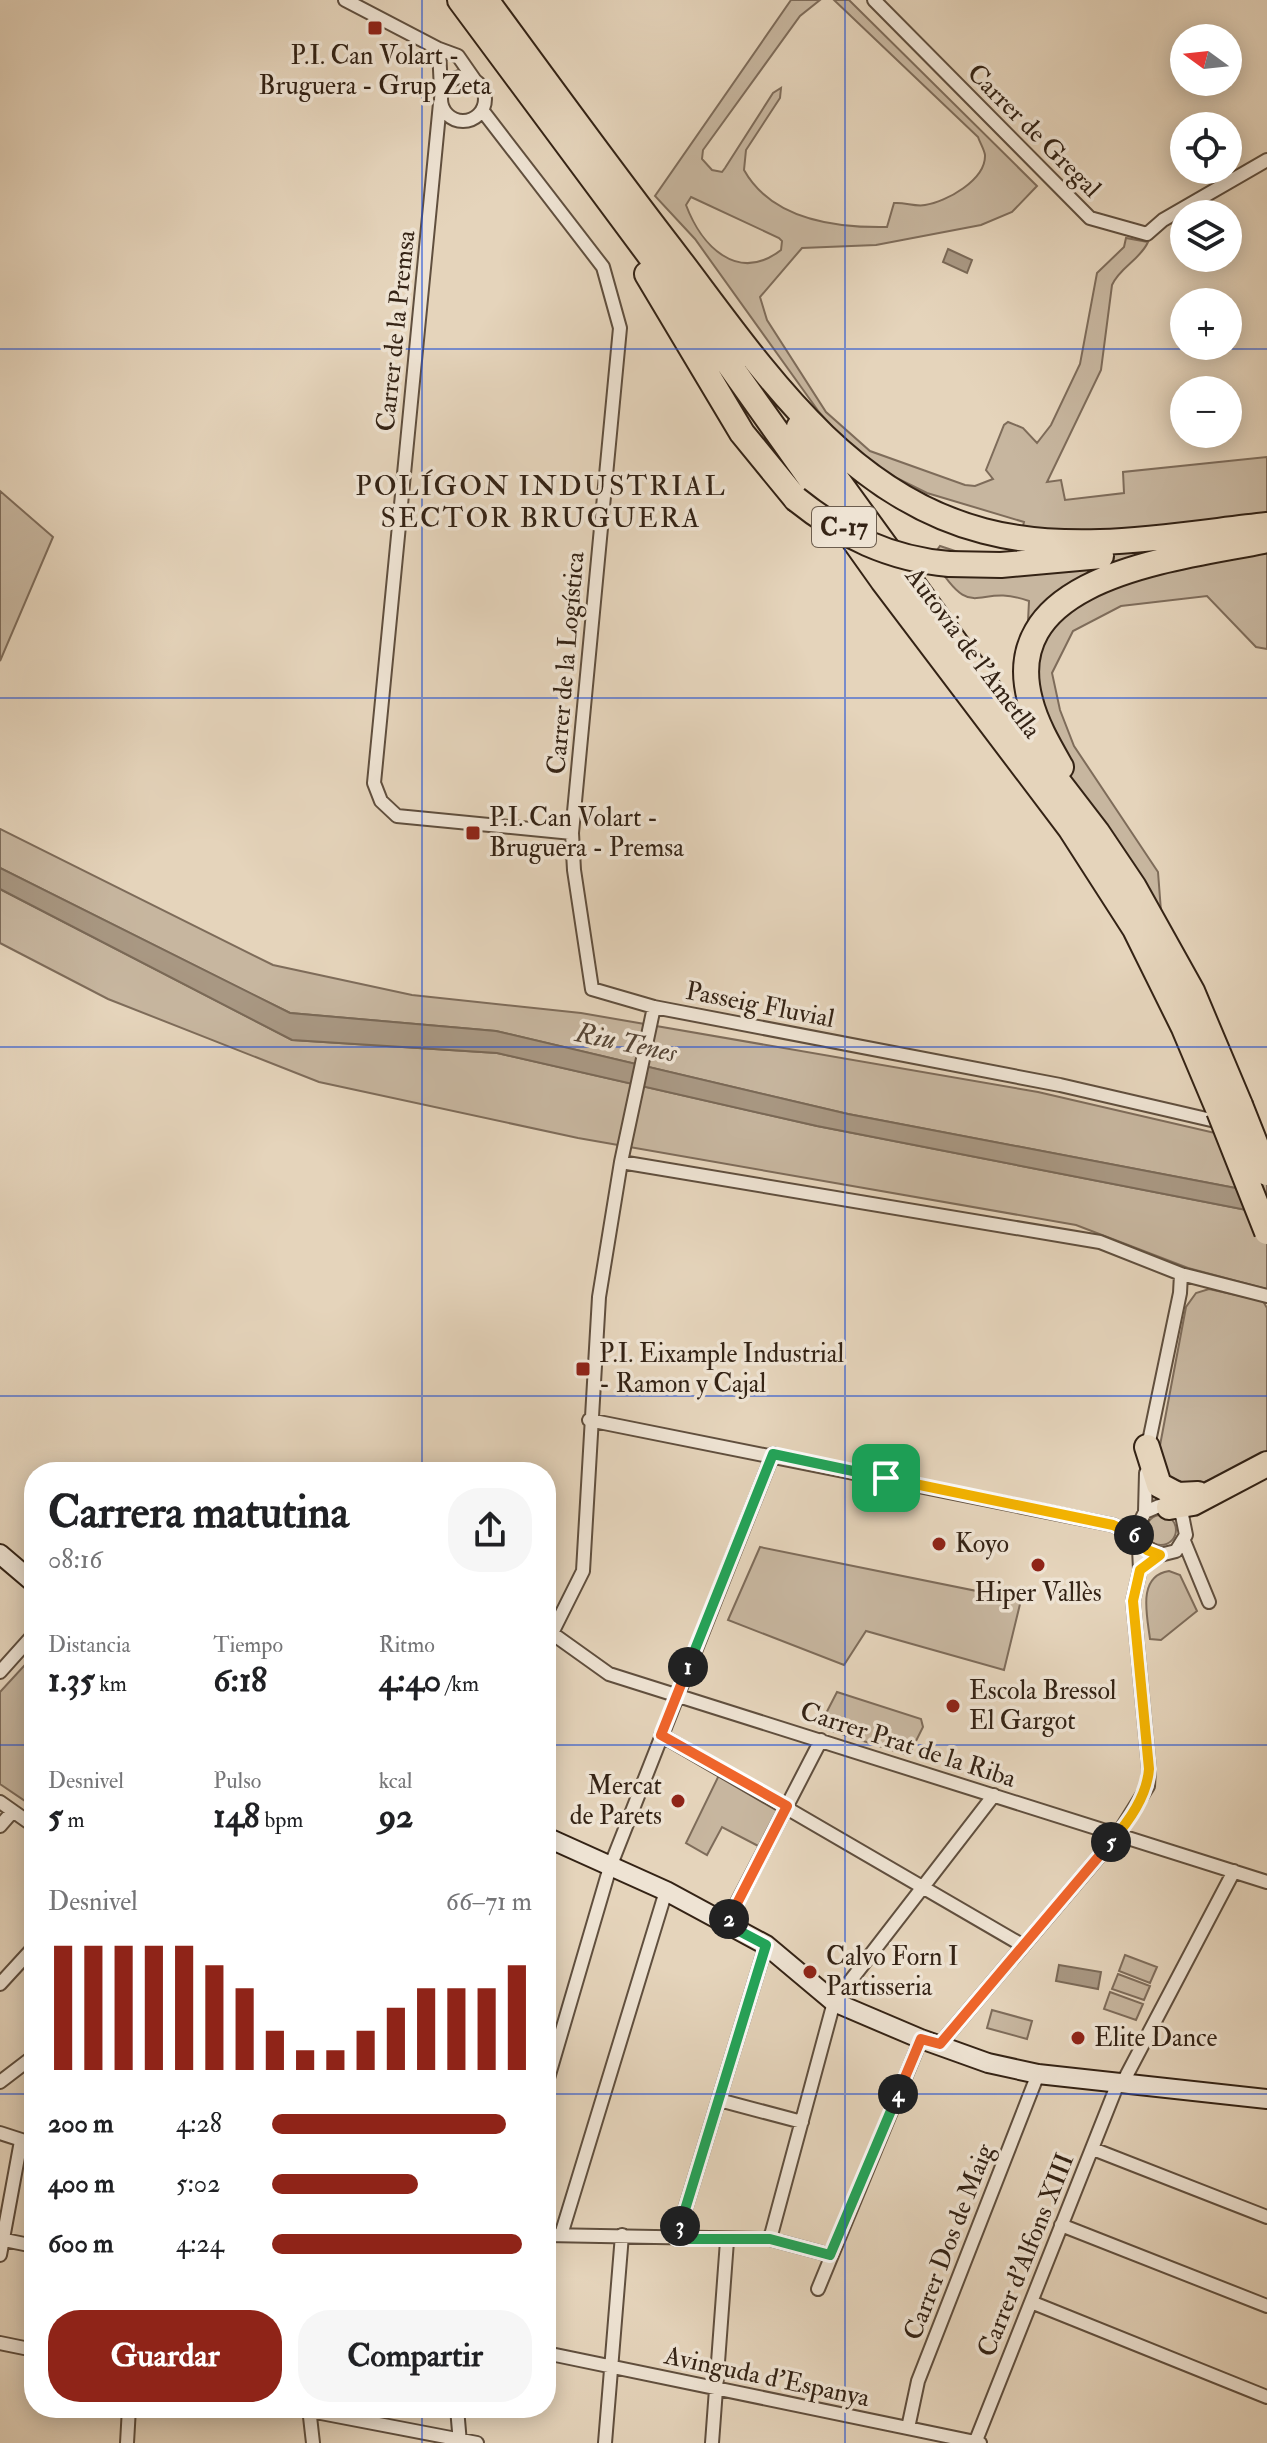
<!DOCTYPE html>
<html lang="es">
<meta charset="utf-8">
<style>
body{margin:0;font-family:"IM FELL Double Pica",serif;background:#f6f6f6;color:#202124;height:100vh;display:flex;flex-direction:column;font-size:30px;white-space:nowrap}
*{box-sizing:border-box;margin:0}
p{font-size:26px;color:#757577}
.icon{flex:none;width:44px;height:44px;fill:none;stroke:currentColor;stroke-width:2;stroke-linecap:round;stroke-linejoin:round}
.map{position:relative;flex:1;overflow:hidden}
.side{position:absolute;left:24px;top:1462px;width:532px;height:956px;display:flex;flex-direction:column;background:#fff;border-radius:32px;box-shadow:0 4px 20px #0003}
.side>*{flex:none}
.needle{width:52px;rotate:285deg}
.tools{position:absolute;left:1170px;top:24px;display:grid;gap:16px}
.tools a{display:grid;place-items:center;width:72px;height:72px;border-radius:50%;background:#fff;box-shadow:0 4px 20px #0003;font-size:40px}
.pin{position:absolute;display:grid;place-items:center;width:68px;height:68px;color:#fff;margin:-34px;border-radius:16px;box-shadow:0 4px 12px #0006}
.km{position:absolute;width:40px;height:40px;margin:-20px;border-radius:50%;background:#222;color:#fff;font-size:22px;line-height:40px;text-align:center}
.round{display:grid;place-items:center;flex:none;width:84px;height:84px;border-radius:32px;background:#f6f6f6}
.summary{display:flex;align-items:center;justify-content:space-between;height:136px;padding:0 24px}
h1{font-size:44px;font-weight:800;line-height:60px}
.metrics{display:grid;grid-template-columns:repeat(3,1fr);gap:12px;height:136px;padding:8px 24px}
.metrics div{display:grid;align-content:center}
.metrics b{font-size:34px;font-weight:800}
.metrics small{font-size:22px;font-weight:400}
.metrics p{font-size:22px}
.chart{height:224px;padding:16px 24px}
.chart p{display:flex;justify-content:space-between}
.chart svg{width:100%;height:144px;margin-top:8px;stroke:#8f2418;stroke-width:6}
.button{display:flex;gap:16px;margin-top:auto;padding:16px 24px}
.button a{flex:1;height:92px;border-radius:32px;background:#8f2418;color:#fff;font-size:32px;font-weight:800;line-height:92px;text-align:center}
.button a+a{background:#f6f6f6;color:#202124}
ul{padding:0 24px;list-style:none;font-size:26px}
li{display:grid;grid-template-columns:128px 96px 1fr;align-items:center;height:60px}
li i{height:20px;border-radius:10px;background:#8f2418}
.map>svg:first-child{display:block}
.green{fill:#c7b69f;stroke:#7e6c5a;stroke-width:2;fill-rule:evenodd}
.water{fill:#a99883;stroke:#7a6957;stroke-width:2}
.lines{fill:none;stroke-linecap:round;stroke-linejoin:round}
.street-casing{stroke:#604f3e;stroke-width:16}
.secondary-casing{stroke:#342315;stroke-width:22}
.highway-casing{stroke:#342315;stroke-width:28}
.street{stroke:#eee3d3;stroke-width:12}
.secondary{stroke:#eee3d3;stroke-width:18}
.highway{stroke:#e5d4bb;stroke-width:24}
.highway-bridge-casing{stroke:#342315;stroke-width:28;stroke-linecap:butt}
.highway-bridge{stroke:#e5d4bb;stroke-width:24}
.split-1-casing{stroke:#fff;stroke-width:16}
.split-2-casing{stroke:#fff;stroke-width:16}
.split-3-casing{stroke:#fff;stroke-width:16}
.split-4-casing{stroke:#fff;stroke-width:16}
.split-5-casing{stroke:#fff;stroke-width:16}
.split-6-casing{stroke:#fff;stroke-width:16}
.split-7-casing{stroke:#fff;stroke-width:16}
.split-1{stroke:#22a559;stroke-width:10}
.split-2{stroke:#f0652b;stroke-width:10}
.split-3{stroke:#22a559;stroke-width:10}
.split-4{stroke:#22a559;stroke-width:10}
.split-5{stroke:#f0652b;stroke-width:10}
.split-6{stroke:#f5b400;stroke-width:10}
.split-7{stroke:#f5b400;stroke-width:10}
.grid{fill:none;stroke:#1d4ed8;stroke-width:2;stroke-opacity:0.55}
.poi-dot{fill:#8f2418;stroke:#eee3d3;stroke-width:3}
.labels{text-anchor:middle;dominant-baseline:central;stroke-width:7;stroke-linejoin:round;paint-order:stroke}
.shield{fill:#eee3d3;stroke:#6c5d4e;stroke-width:2}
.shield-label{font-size:24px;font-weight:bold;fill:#342315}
.poi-label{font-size:26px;fill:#342315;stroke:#eee3d3;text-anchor:start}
.street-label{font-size:26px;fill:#342315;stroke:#eee3d3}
.neighbourhood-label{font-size:28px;letter-spacing:2px;fill:#342315;stroke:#eee3d3}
.water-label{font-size:28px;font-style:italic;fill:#574636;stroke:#eee3d3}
</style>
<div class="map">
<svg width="1267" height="2443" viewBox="0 0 1267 2443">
<rect width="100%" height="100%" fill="#e5d4bb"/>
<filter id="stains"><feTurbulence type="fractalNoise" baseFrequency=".0025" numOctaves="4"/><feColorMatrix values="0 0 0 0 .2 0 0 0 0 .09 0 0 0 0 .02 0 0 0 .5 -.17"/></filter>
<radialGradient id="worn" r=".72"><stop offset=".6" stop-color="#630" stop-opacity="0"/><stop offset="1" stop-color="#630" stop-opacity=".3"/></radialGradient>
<path class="green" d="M 791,0 L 820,0 L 800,16 L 703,150 L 702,159 L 712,170 L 722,172 L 725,168 L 773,93 L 781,88 L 780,98 L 746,150 L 744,170 C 772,220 835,228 887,227 L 894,203 C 905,202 915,207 925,205 C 946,202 986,180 985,155 C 984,149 980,143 978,137 L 834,0 L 849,0 L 1037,186 L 1012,212 L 981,225 L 876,245 L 802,248 L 760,297 L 767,320 L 826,412 L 870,451 L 965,485 L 975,486 L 993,479 L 986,470 L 1004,425 L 1008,422 L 1023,428 L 1037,443 L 1051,425 L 1080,364 L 1097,273 L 1124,247 L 1126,238 L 1148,242 C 1140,260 1120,267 1112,285 L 1101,370 L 1047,482 L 1061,480 L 1065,500 L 1124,493 L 1123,472 L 1267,457 L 1267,649 L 1256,647 L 1207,596 L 1121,606 L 1073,631 L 1052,673 L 1060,710 L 1074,746 L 1158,872 L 1161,911 L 1043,746 L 1021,705 L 1014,678 L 1028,621 L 1029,601 C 974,581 975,628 932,557 L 940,546 L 1012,570 L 1024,522 L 927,493 L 862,461 L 819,412 L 695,239 L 655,196 ZM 691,197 L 779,238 L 782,241 L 781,250 C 737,284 701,245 686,205 Z
M 0,491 L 53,537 L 0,661 Z
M 0,829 L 273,965 L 412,995 L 581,1013 L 1038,1092 L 1267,1145 L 1267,1194 L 848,1114 L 496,1031 L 290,1013 L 0,868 Z
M 0,889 L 292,1040 L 497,1053 L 817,1126 L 1267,1214 L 1267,1289 L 1188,1268 L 1076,1225 L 578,1138 L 319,1082 L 108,999 L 0,943 Z
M 1209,1289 L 1263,1301 L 1267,1308 L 1267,1456 L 1188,1489 L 1155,1472 L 1186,1307 L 1196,1293 Z
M1146 1530a15 15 0 1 1 30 0a15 15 0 1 1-30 0Z
M 760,1547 L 1021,1600 L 1004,1670 L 866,1631 L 844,1665 L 728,1620 Z
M 1169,1571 L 1180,1575 L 1197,1611 L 1161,1640 L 1150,1639 C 1147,1615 1137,1576 1169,1571 Z
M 34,1655 L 34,1807 L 0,1784 L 0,1692 Z
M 837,1692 L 921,1719 L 923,1727 L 910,1753 L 907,1755 L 819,1727 Z
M 722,1769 L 787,1806 L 764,1849 L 722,1827 L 707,1855 L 686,1843 Z
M 1125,1955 L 1157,1967 L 1150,1983 L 1119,1971 Z
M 1118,1974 L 1150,1986 L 1144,2000 L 1112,1989 Z
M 1110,1992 L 1143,2004 L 1136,2020 L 1104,2009 Z
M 992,2010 L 1032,2021 L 1027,2039 L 987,2028 Z"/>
<path class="water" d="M 948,249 L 972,260 L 967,273 L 943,262 Z
M 0,868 L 290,1013 L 496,1031 L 848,1114 L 1267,1194 L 1267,1214 L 817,1126 L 497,1053 L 292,1040 L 0,889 Z
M 1059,1965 L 1101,1972 L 1098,1989 L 1056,1981 Z"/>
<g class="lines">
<defs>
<path id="street" d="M 345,0 L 439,49 L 458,56 L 474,79
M 874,0 L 1090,218 L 1147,234 L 1163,220 L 1267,160
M 439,49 L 441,90
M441 99a22 22 0 1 1 44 0a22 22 0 1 1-44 0Z
M 440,103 L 374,783 L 381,801 L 397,816 L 572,833
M 482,110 L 603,267 L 620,328 L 572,833 L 574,870 L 592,989 L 654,1007 L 1060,1085 L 1224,1123
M 621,1162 L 1100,1242 L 1181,1274 L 1267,1296
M 589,1420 L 1113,1525 L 1138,1537
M 1147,1451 L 1180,1293 L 1181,1274
M 1145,1512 L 1146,1473
M 1184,1541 L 1209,1602
M 546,1629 L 609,1674 L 1267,1882
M 546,1645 L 583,1571 L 599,1297 L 621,1162 L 654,1007
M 0,1672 L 34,1634
M 661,1735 L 1022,1945
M 0,1802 L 34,1826
M 0,1826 L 13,1811
M 726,1924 L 821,1740
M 0,1984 L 34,1947
M 940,2044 L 1118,1834 L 1148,1786 L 1149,1769 L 1133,1601 L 1140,1570 L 1138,1526 L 1145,1512 L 1159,1506 L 1169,1507 L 1182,1515 L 1186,1535 L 1176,1551 L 1160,1555 L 1141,1544
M 0,2082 L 34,2056
M 1122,2084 L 1234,1871
M 546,2085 L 610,1867 L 773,1454
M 719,2100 L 802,2122
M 0,2133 L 34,2144
M 1093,2149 L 1267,2217
M 1061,2225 L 1267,2306
M 546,2235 L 770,2239 L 830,2255
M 561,2235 L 666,1891
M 0,2239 L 34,2246
M 676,2239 L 766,1945
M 770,2239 L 834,2002 L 994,1795
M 0,2255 L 21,2141
M 818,2289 L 921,2039
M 1031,2302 L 1267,2397
M 0,2343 L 34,2350
M 546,2353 L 980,2443
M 295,2408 L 477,2443
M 309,2408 L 313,2443
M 457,2408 L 460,2443
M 908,2428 L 918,2381 L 1038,2074
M 127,2443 L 129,2408
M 605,2443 L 622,2235
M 712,2443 L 727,2241
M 975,2443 L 1118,2083"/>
<path id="secondary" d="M 0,1554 L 34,1583
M 546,1837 L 666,1891 L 766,1945 L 834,2002 L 921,2039 L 988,2063 L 1038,2074 L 1267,2099"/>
<path id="highway" d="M 460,0 L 694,315 L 883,581 L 1070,828 L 1135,929 L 1184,1028 L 1219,1111
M 486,0 C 549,86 612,173 678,258 C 760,366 844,495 984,531 C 1075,555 1175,535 1267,525
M 647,274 L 742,433 L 796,499
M 799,427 L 1021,733 L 1097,832 L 1134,887 L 1192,991 L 1240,1105
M 949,564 L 1001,565 L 1101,556
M 1061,767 C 1049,746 1036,724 1030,700 C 997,575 1180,558 1263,541
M 1147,1447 L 1159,1485 L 1178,1495 L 1198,1494
M 1169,1507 L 1193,1503 L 1267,1464"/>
</defs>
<use href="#street" class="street-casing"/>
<use href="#secondary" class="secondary-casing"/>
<use href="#highway" class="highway-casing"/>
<use href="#street" class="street"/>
<use href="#secondary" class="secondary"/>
<use href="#highway" class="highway"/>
<defs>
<path id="highway-bridge" d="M 796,499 C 842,536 890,559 949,564
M 1240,1105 L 1267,1173
M 1219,1111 L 1267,1232"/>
</defs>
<use href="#highway-bridge" class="highway-bridge-casing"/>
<use href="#highway-bridge" class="highway-bridge"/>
</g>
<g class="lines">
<defs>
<path id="split-1" d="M 688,1667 L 773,1454 L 886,1478"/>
<path id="split-2" d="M 688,1667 L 661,1735 L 787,1806 L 729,1919"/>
<path id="split-3" d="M 680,2226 L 766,1945 L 726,1924 L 729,1919"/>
<path id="split-4" d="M 680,2226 L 676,2239 L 770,2239 L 830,2255 L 898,2094"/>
<path id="split-5" d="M 898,2094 L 921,2039 L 940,2044 L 1111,1842"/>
<path id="split-6" d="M 1111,1842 C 1129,1821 1147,1796 1149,1769 L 1133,1601 L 1140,1570 L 1160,1555 L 1147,1550 L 1134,1535"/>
<path id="split-7" d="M 886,1478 L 1113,1525 L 1134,1535"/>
</defs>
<use href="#split-1" class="split-1-casing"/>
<use href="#split-2" class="split-2-casing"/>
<use href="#split-3" class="split-3-casing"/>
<use href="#split-4" class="split-4-casing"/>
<use href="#split-5" class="split-5-casing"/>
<use href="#split-6" class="split-6-casing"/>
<use href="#split-7" class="split-7-casing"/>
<use href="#split-1" class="split-1"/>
<use href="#split-2" class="split-2"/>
<use href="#split-3" class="split-3"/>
<use href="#split-4" class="split-4"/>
<use href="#split-5" class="split-5"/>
<use href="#split-6" class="split-6"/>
<use href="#split-7" class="split-7"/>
</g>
<path class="grid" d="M 422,0 L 422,1472M 845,0 L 845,2443M 0,349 L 1267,349M 0,698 L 1267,698M 0,1047 L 1267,1047M 0,1396 L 1267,1396M 0,1745 L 34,1745M 546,1745 L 1267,1745M 0,2094 L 34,2094M 546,2094 L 1267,2094M 422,2408 L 422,2443"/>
<g class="poi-dot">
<rect x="367" y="20" width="16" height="16" rx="4"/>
<rect x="465" y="825" width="16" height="16" rx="4"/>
<rect x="575" y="1361" width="16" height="16" rx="4"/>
<circle cx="939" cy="1544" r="8"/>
<circle cx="1038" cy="1565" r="8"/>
<circle cx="953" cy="1706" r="8"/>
<circle cx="678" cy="1801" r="8"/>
<circle cx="810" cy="1972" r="8"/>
<circle cx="1078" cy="2038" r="8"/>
</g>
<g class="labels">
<rect class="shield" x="812" y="507" width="64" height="40" rx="6"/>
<g class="shield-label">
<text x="844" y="527">C-17</text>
</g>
<g class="poi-label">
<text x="375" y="56" text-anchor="middle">P.I. Can Volart -<tspan x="375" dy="30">Bruguera - Grup Zeta</tspan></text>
<text x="489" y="818">P.I. Can Volart -<tspan x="489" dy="30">Bruguera - Premsa</tspan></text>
<text x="599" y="1354">P.I. Eixample Industrial<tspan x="599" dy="30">- Ramon y Cajal</tspan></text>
<text x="955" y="1544">Koyo</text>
<text x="1038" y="1593" text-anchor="middle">Hiper Vallès</text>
<text x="969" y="1691">Escola Bressol<tspan x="969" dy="30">El Gargot</tspan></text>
<text x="662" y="1786" text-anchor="end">Mercat<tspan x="662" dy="30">de Parets</tspan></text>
<text x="826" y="1957">Calvo Forn I<tspan x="826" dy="30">Partisseria</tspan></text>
<text x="1094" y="2038">Elite Dance</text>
</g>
<g class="street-label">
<text transform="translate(1034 131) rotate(45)">Carrer de Gregal</text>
<text transform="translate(396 331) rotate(-84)">Carrer de la Premsa</text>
<text transform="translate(973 653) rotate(53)">Autovia de l'Ametlla</text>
<text transform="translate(566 663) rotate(-85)">Carrer de la Logística</text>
<text transform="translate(760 1005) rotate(11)">Passeig Fluvial</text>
<text transform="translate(908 1745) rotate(18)">Carrer Prat de la Riba</text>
<text transform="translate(949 2242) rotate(-69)">Carrer Dos de Maig</text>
<text transform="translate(1026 2255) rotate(-68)">Carrer d'Alfons XIII</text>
<text transform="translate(767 2377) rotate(12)">Avinguda d'Espanya</text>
</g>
<g class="neighbourhood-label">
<text x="541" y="486">POLÍGON INDUSTRIAL<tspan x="541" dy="32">SECTOR BRUGUERA</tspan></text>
</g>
<g class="water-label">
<text transform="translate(626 1043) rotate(12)">Riu Tenes</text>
</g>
</g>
<rect width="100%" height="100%" filter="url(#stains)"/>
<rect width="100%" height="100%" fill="url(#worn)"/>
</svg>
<div class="tools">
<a><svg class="needle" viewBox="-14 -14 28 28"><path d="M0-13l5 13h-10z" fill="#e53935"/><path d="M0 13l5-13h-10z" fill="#757577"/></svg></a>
<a><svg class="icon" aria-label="locate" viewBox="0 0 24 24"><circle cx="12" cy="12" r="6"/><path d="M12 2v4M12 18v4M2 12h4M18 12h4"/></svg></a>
<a><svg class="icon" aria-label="layers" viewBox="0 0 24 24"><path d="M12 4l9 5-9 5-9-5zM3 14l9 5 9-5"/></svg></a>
<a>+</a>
<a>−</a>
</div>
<div class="pin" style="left:886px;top:1478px;background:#1e9e55"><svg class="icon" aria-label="arrive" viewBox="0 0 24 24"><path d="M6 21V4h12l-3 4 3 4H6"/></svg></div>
<b class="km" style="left:688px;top:1667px">1</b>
<b class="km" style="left:729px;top:1919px">2</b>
<b class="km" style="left:680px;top:2226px">3</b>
<b class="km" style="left:898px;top:2094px">4</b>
<b class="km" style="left:1111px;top:1842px">5</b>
<b class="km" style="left:1134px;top:1535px">6</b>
<section class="side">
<div class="summary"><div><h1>Carrera matutina</h1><p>08:16</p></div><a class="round"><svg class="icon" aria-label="share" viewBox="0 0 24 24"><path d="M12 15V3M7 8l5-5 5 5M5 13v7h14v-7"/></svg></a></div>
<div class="metrics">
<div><p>Distancia</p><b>1.35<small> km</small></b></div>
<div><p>Tiempo</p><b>6:18</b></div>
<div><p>Ritmo</p><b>4:40<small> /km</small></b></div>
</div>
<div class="metrics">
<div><p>Desnivel</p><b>5<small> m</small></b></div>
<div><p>Pulso</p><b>148<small> bpm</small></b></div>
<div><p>kcal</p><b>92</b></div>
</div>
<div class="chart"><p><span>Desnivel</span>66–71 m</p>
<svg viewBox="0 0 160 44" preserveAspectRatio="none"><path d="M5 44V6M15 44V6M25 44V6M35 44V6M45 44V6M55 44V12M65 44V19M75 44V32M85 44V38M95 44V38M105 44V32M115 44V25M125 44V19M135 44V19M145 44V19M155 44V12"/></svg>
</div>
<ul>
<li><b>200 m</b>4:28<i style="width:90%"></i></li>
<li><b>400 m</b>5:02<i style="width:56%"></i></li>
<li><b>600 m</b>4:24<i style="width:96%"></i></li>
</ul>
<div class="button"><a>Guardar</a><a>Compartir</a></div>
</section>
</div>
